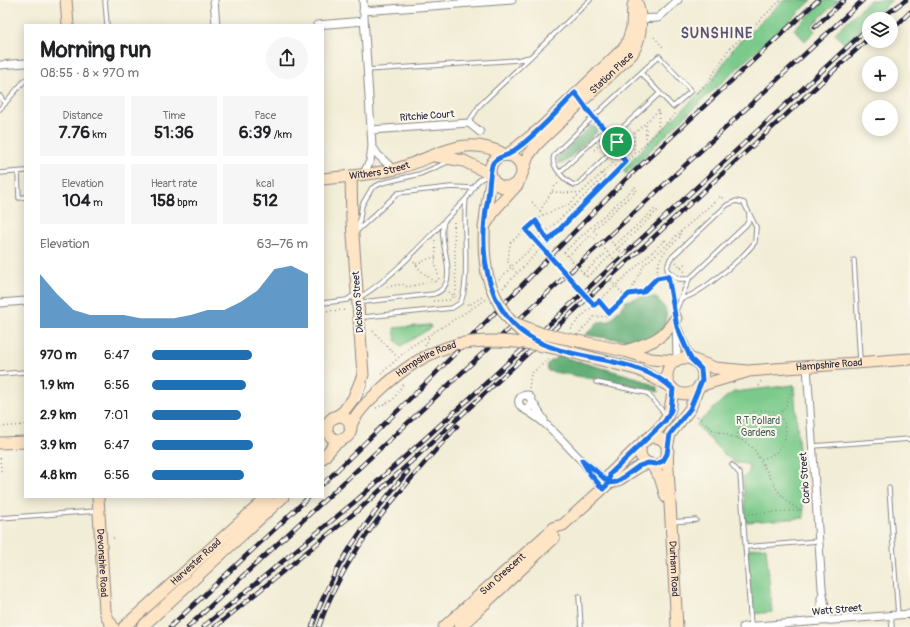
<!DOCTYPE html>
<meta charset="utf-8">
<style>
body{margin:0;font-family:Pangolin,sans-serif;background:#f6f6f6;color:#202124;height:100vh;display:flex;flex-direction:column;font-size:15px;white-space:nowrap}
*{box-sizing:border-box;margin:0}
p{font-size:13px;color:#757577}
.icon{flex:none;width:22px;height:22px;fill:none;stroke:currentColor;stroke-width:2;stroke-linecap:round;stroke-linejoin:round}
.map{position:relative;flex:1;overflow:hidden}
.panel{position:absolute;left:24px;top:24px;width:300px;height:474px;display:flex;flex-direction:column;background:#fff;border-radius:0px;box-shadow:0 2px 10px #0003}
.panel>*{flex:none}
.fabs{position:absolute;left:862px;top:12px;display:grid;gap:8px}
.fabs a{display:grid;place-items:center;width:36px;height:36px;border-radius:50%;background:#fff;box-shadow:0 2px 10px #0003;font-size:20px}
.pin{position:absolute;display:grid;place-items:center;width:34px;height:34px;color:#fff;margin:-17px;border:2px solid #fff;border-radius:50%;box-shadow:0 1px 4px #0007}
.round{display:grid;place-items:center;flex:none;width:42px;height:42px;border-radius:21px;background:#f6f6f6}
.headline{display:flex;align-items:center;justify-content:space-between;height:68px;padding:0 16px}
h1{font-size:22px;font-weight:800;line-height:30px}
.metrics{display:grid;grid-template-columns:repeat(3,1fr);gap:6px;height:68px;padding:4px 16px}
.metrics div{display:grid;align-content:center;border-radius:0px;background:#f6f6f6;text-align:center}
.metrics b{font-size:17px;font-weight:800}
.metrics small{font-size:11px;font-weight:400}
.metrics p{font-size:11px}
.chart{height:112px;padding:8px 16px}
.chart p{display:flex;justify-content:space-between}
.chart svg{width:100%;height:72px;margin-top:4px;fill:#1f6fb2;opacity:.7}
ul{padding:0 16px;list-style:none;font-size:13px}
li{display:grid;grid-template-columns:64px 48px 1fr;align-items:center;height:30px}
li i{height:10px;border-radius:5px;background:#1f6fb2}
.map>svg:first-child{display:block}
.green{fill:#7bca8b;stroke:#4e7663}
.forest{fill:#64ae77;stroke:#436859}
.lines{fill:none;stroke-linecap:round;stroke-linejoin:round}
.lane-casing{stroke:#8a8888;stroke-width:5.5}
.street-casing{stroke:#8a8888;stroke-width:9}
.secondary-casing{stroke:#8a8888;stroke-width:13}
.path{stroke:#8a8888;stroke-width:1.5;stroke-dasharray:1 3;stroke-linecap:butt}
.lane{stroke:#fff;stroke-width:3.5}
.street{stroke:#fff;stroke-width:7}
.secondary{stroke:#fee5c5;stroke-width:11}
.rail-casing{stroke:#22223b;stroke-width:4.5}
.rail{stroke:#fbf7ec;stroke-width:3;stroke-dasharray:9;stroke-linecap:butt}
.secondary-bridge-casing{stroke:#8a8888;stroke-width:13;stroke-linecap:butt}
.path-bridge{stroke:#8a8888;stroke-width:1.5;stroke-dasharray:1 3;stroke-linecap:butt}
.secondary-bridge{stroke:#fee5c5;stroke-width:11}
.route-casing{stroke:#fff;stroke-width:8}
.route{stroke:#1a73e8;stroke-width:5}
.labels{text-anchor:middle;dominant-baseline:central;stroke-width:4;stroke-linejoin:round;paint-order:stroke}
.street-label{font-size:10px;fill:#22223b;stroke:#fbf7ec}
.park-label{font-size:10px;fill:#415d57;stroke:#fbf7ec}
.district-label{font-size:14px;font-weight:bold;letter-spacing:1px;fill:#5d5474;stroke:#fbf7ec}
</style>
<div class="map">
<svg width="910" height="627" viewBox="0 0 910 627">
<rect width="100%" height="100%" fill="#fbf7ec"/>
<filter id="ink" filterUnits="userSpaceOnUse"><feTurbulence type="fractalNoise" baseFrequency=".025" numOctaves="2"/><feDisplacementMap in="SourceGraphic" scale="8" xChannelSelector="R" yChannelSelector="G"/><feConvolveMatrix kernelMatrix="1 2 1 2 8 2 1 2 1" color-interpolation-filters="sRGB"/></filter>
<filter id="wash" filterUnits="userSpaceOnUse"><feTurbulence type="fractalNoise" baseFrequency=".012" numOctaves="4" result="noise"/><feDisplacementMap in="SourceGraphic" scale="16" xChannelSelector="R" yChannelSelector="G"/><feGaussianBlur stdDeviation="0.9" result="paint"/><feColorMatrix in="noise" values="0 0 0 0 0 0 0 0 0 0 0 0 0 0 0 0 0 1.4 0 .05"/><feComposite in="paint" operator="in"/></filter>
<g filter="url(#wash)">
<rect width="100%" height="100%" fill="#f2edd6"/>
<path class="green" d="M 784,0 L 812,0 L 695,107 L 626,174 L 622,169 L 711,82 L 735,46 Z
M 825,0 L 839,0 L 811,26 L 815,31 L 805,41 L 794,29 Z
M 870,0 L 892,0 L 872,19 L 869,19 L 869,22 L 845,45 L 835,33 Z
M 430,325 L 431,328 L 401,346 L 396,341 L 394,328 Z
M 794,385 L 804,518 L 746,522 L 743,478 L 749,472 L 748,464 L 735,463 L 726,456 L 696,425 L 725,398 L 734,392 Z
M 766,547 L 772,612 L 753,614 L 747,549 Z"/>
<path class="forest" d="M 591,126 L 596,127 L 597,132 L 563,164 L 558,163 L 557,157 Z
M 644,296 L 652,298 L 654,296 C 662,303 669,310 666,322 C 659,350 606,337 585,335 L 598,322 L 610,321 L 626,301 Z
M 559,356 L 638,378 L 657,387 L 659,392 L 639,387 L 548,371 L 547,364 Z"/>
</g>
<g filter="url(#ink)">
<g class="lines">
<defs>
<path id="lane" d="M 105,0 L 107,25
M 367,70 L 517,60 L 530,57
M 0,96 L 5,104
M 583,103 L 593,117 L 555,154 C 548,164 565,181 574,185 L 578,184 L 617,146 L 617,142 L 593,117 L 659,56 L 691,91 L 673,107 L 641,73
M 0,109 L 25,80
M 468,123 L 480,105 L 590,0
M 612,137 L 660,93
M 18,172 L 19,198 L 25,197
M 560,172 L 605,130
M 0,173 L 25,171
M 358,230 L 362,205 L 372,188 L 382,183 L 420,174 L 448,162
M 357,231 L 398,193 L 451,187 L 473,188
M 854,260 L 860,360
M 668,271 L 679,279 L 689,279
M 362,296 C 397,274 435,230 465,200 C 473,192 474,180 487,176
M 363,302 L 434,294 C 458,286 444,255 443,237 C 442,232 443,226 444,221
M 323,303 L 347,300 L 354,295
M 675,313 L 667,268 L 670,259 L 727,205 L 736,201 L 744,203 L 756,227 L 755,242 C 743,258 699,296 680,299
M 675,313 L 689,279 L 746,225 L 749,220 L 749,214
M 364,317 L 452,308 L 460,303 C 471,286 462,224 466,199
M 0,374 L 25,372
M 596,382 L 647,393 L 666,415
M 358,400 L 365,383
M 813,446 L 910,439
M 732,465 L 740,474 L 751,626
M 889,488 L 898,615
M 0,518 L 97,511
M 672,522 L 696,520
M 746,547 L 818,541
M 579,596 L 581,627
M 891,615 L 892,627"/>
<path id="street" d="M 214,0 L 216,25
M 363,0 L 372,146 L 370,161 L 363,175
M 363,11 L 512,0
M 637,19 L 658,18 L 678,0
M 317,25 L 364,21
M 0,65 L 25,63
M 371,130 L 469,123 L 480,132
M 372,146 L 378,155 L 393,169
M 0,303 L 25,301
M 676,319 L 677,360
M 678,329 L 691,359
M 807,366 L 822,588 L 827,621
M 531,398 L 532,403 L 529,408 L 524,409 C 515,404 518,394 528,395 L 544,420
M 522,408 C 548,422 560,439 580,459 C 589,467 600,474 609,483
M 583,462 L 603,489
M 821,621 L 821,598
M 743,627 L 910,614"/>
<g id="secondary">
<path d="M 66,0 L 68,25"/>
<path d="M 507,155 L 542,127 L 626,46 L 632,28 L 633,5"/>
<circle cx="506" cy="171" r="16"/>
<path d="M 435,156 L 464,161 L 490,174"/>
<path id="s1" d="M 522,174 L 528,156 L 537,144 L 632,54 C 642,37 643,19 636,0"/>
<path id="s2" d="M 323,179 C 347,176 372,175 396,169 C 437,158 462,132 506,155"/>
<path d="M 484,227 L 496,208 L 518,184"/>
<path d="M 487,274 C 481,240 485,211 492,178"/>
<path d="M 578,341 L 625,351 L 651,359 L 675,361"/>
<path d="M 567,351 L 639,370 L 671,387"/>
<path d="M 625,351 C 649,343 662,341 676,318"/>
<circle cx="685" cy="376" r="18"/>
<path id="s3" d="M 694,360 L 715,368 L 748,371 L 910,359"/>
<path d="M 699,386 L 746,372"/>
<circle cx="339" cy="428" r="12"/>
<path d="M 334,418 L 343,412 L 353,399 L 363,375 L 352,221 L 351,176"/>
<path id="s4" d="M 350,427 C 356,413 366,403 377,393 C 402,369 425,353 458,344"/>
<circle cx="654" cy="451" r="14"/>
<path d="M 647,439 C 667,423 671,414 673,389"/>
<path d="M 0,443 L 25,442"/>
<path d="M 667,448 L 670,434 L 690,409 L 698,388"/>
<path id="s5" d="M 667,451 L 677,627"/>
<path d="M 323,458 L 334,445 L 341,440"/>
<path d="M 651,464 L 660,477 L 666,497"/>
<path d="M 609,483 L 610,474 L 643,442"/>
<path id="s6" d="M 98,497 L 105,611 L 108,619 L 113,627"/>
<path id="s7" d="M 124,627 L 268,497"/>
<path d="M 142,627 L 283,497"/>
<path id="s8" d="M 444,627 L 555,527 L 563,525 L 609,483 C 619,483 634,467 648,463"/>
<path d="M 460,627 L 554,538"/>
</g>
</defs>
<use href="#lane" class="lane-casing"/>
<use href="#street" class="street-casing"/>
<use href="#secondary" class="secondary-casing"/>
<path class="path" d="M 654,37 L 663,47
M 697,93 L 708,82 L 729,49 L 781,0
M 658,130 L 659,110
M 646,142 L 646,122
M 594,150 L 606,139
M 618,153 L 626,162
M 634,153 L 634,134 L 659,110
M 612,163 L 618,169
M 613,163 L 568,205 L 543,215 L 536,221 L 548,241 L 676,113
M 602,173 L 605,177
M 552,192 L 576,193 L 577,192
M 532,202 L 543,215
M 540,211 L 555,186 L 560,182
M 535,221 L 510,243 L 508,262 L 511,267 L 537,243
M 526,230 L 530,234
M 609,239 L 621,252
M 435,240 L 436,256
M 665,240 L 668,244 L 679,233
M 602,246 L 614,259
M 564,252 L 635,187 L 637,190 L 593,230 L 599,236
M 568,256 L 591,235 L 595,239
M 414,262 L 421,271 L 437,284
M 676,262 L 685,272
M 416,264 L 436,256 L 435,262 L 439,280 L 435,282
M 681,267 L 687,262
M 565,273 L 575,264
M 583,274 L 607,252
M 587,277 L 593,272
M 657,278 C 657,255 666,250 681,236 L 679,233 L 721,196 L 724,200
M 499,280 L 511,267 L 516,272
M 611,281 L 626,297
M 387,287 L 402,284 L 408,287 L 433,281
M 503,288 L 547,242
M 449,292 L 456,297
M 629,294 L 644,265 L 668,244
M 433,301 L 450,300 L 456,292 L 454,221
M 467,304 L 469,305 L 484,296
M 605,307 L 609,313
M 323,311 L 347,310
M 571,329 L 571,327 L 594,305
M 373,331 L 397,357
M 580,332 L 594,317 L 606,316 L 629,294 L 643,292 L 657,278 L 663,277
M 425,346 L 430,335
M 381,374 L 410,347 L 487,299
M 759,386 L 762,379
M 529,388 L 531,374 L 550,358
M 376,408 L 393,400 L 403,384
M 779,415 L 786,405 L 793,384
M 697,416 L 711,429 L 744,441 L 754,449 L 778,491 L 789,503 L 801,511
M 0,427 L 25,425
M 737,438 C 739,422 747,410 764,410 C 768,411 773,410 776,413 C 796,428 783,456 760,459
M 0,458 L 1,471
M 749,514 L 805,510
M 113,538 L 116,538"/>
<use href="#lane" class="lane"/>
<use href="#street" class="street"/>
<use href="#secondary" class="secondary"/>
<defs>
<path id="rail" d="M 880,19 L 906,0
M 815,27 L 844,0
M 891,31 L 910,12
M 323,484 L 432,377 L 624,181 L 818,0
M 170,627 L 309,497
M 188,627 L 863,0
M 203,627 L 358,499 L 470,398 L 869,27
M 215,627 L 363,506 L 869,38
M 312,627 C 331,567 368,519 408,471
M 319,627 C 345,548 403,488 457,426"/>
</defs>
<use href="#rail" class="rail-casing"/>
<use href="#rail" class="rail"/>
<defs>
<path id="secondary-bridge" d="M 487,274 C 495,302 512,332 540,343
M 515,323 L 543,334 L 578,341
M 458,344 C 494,337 532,343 567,351"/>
</defs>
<use href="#secondary-bridge" class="secondary-bridge-casing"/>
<path class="path-bridge" d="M 530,234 L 594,305 L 599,301 L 605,307
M 536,241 L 605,177
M 564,252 L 587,277
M 593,272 L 657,211 L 655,209 L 615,245
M 599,301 L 665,240"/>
<use href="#secondary-bridge" class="secondary-bridge"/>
</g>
</g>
<g class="lines" filter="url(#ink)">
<defs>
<path id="route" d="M 617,142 L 593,117 L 575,93 C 559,110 543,127 525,142 C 521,146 515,149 511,153 C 505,157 498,156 493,163 C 490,167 489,190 488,198 C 477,255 486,323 548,346 C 586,361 642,359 673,389 L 671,410 L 665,421 L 610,474 L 609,483 L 603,489 L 590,474 L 582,460 L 595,470 L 609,483 L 617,482 L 639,466 L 648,463 L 656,464 L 663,461 L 667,454 L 670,434 L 690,409 L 702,380 L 701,369 L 691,359 L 677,327 L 668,276 L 657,278 L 643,292 L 629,294 L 609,313 L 599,301 L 594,305 L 526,230 L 536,221 L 548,241 L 626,162 L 615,150 L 617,142"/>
</defs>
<use href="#route" class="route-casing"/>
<use href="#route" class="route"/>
</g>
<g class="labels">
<g class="street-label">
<text stroke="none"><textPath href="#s1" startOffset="137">Station Place</textPath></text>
<text transform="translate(427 116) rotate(-4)">Ritchie Court</text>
<text stroke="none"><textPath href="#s2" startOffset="57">Withers Street</textPath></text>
<text transform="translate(358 302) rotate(-94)">Dickson Street</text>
<text stroke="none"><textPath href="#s4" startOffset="104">Hampshire Road</textPath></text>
<text stroke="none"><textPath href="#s3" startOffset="137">Hampshire Road</textPath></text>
<text transform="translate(805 478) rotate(-94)">Corio Street</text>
<text stroke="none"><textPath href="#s7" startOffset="97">Harvester Road</textPath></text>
<text stroke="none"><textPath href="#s6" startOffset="66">Devonshire Road</textPath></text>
<text stroke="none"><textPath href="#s5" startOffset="118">Durham Road</textPath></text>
<text stroke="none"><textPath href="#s8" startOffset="79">Sun Crescent</textPath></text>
<text transform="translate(837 610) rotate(-5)">Watt Street</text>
</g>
<g class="park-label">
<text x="758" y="421">R T Pollard<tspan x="758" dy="12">Gardens</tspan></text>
</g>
<g class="district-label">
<text x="717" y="33">SUNSHINE</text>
</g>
</g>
</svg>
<div class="fabs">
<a><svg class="icon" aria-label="layers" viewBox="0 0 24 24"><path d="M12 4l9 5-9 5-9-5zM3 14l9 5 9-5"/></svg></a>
<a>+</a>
<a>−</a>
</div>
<div class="pin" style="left:617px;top:142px;background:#1e9e55"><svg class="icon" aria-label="arrive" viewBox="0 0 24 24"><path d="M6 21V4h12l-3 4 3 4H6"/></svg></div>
<section class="panel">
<div class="headline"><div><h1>Morning run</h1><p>08:55 · 8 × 970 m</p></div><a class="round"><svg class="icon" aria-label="share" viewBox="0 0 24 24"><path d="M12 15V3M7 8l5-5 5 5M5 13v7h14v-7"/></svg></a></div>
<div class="metrics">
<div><p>Distance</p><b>7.76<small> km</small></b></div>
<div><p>Time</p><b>51:36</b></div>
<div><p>Pace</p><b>6:39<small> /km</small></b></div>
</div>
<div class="metrics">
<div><p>Elevation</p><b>104<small> m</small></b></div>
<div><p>Heart rate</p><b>158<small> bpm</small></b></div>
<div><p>kcal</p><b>512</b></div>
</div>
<div class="chart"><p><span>Elevation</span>63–76 m</p>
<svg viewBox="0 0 160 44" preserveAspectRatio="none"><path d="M0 44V11L10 23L20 33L30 36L40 36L50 36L60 38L70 38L80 38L90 36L100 33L110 33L120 28L130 21L140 8L150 6L160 11V44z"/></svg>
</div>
<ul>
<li><b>970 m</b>6:47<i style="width:64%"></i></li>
<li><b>1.9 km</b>6:56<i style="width:60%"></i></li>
<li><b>2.9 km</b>7:01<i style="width:57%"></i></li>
<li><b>3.9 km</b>6:47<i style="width:65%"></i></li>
<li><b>4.8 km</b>6:56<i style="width:59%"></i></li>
</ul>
</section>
</div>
